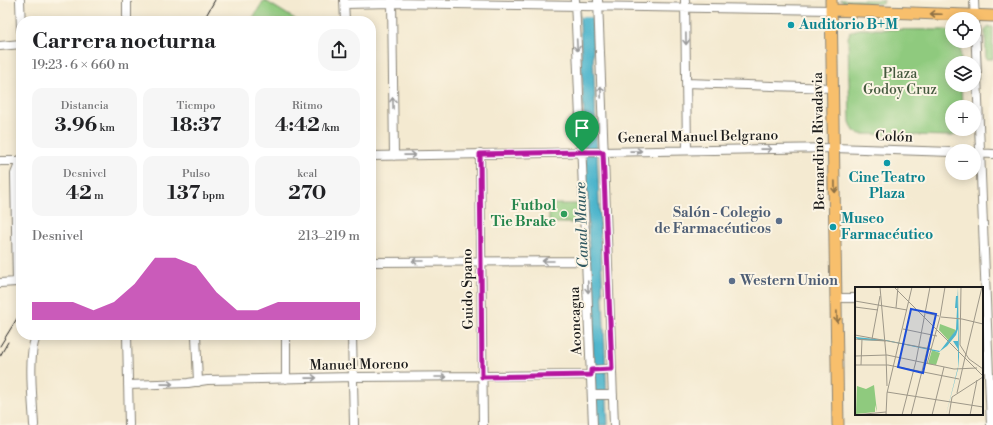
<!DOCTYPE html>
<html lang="es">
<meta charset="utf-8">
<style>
body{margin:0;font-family:"Libre Bodoni",serif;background:#f6f6f6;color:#202124;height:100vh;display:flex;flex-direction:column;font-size:15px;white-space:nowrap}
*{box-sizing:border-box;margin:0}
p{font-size:13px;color:#757577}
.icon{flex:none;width:22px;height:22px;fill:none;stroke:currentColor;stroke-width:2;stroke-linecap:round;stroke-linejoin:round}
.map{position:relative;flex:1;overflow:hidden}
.panel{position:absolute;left:16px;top:16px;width:360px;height:324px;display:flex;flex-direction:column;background:#fff;border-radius:16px;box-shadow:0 2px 10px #0003}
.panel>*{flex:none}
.fabs{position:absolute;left:945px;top:12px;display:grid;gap:8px}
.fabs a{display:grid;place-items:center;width:36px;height:36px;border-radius:50%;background:#fff;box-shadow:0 2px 10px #0003;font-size:20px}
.pin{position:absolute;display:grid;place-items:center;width:34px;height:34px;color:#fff;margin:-41px -17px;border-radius:50% 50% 50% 0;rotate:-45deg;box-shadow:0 0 4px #0007}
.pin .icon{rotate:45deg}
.round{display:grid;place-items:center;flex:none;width:42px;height:42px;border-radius:16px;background:#f6f6f6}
.overview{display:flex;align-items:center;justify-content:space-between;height:68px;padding:0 16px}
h1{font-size:22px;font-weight:800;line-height:30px}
.figures{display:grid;grid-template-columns:repeat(3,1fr);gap:6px;height:68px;padding:4px 16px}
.figures div{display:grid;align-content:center;border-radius:10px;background:#f6f6f6;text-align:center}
.figures b{font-size:20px;font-weight:800}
.figures small{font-size:11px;font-weight:400}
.figures p{font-size:11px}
.chart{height:112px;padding:8px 16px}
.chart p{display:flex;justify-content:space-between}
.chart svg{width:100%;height:72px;margin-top:4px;fill:#b5179e;opacity:.7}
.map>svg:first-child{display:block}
.green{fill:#8fca7e;stroke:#56734d}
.water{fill:#4db5cc;stroke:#346874}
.pier{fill:#f4ead1}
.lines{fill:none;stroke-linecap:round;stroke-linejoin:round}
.minor-casing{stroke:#888376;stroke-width:10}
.major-casing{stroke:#888376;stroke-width:13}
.minor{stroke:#fff;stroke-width:8}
.major{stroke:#f8bf6c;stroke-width:11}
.tram{stroke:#1c1c1c;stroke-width:1}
.oneway{stroke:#8a6e44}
.oneway2{stroke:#999}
.route-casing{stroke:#fff;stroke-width:8}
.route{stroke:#b5179e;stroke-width:5}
.culture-dot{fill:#0f9aa8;stroke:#fcf5e5;stroke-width:1.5}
.leisure-dot{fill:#2e9e5b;stroke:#fcf5e5;stroke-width:1.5}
.service-dot{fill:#5c6f8a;stroke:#fcf5e5;stroke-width:1.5}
.labels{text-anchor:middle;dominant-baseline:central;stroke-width:4;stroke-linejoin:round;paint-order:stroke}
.culture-label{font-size:14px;font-weight:bold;fill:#0d838f;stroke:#fcf5e5;text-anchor:start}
.park-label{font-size:14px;fill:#44593e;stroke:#fcf5e5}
.street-label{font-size:14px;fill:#1c1c1c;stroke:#fcf5e5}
.leisure-label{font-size:14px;font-weight:bold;fill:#27864d;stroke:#fcf5e5;text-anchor:end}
.service-label{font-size:14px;font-weight:bold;fill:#4e5e75;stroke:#fcf5e5;text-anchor:end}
.water-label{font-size:15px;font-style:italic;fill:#305962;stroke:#fcf5e5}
.inset-river{fill:none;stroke:#4db5cc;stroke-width:2}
.inset-road{fill:none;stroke:#9e9889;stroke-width:1}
.view{fill:#1d4ed8;fill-opacity:0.15;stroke:#1d4ed8;stroke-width:2}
.inset-edge{fill:none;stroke:#1c1c1c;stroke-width:2}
</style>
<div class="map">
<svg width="993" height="425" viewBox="0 0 993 425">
<rect width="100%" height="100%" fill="#fcf5e5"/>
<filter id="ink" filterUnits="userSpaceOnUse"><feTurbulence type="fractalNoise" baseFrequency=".025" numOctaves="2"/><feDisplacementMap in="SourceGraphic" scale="8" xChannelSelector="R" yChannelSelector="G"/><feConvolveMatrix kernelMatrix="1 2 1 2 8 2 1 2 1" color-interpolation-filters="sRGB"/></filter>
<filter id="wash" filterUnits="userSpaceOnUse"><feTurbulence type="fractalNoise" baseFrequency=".012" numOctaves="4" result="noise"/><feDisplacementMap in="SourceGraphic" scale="16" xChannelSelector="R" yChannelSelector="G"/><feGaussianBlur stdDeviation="0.9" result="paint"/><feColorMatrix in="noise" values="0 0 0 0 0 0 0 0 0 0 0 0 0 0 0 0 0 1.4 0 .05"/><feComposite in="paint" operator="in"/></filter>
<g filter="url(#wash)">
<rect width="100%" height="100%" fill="#f4ead1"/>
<path class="green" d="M 264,0 L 298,21 L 251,21 Z
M 840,0 L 884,0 L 883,4 L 842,2 Z
M 988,27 L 993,27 L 993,59 L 986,59 L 985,30 Z
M 859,29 L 945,30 L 952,31 L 952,41 L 960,41 L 961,63 L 952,63 L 952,85 L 961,85 L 962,107 L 952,107 L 952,129 L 962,129 L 959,133 L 952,136 L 860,134 L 854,131 L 850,122 L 848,38 L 850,32 Z
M 549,204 L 579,204 L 579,223 L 549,223 Z"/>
<path class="water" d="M 579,0 L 591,0 L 608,425 L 596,425 Z"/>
<path class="pier" d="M 579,0 L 591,0 L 592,17 L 580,17 Z"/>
</g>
<g filter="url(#ink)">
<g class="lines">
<defs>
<path id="minor" d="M 20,0 L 21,30
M 127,0 L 127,21
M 344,0 L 345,21
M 392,0 L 394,156
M 575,0 L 593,425
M 598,0 L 614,425
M 685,0 L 687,150
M 974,0 L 991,425
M 345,4 L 392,3 L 831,10
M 0,46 L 21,44
M 686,83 L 833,88
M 480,153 L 483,425
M 974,153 L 993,154
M 371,156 L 834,148 L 952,152
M 0,161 L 21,161
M 371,262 L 587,261
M 0,283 L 17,282 L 15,174 L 21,159
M 837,298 L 856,298
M 127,335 L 129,425
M 196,335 L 198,382
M 352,335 L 354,425
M 591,370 L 612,369
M 286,379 L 286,335
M 128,385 L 188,383 L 207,380 L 353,377 L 591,375
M 592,395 L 613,395
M 34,425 C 33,403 27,352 37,335"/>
<path id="major" d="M 831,0 L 838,425
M 831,10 L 993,16"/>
</defs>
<use href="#minor" class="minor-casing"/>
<use href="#major" class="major-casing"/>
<use href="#minor" class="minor"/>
<use href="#major" class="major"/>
<path class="tram" d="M 203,21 L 215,0
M 0,346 L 21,312
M 0,356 L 8,342"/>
</g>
<defs><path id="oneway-shaft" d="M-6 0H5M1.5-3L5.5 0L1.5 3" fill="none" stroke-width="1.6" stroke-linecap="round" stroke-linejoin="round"/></defs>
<g class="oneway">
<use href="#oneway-shaft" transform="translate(936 14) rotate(-178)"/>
<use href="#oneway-shaft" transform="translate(835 187) rotate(89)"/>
<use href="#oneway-shaft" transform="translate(837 317) rotate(89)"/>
</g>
<g class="oneway2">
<use href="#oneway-shaft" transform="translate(686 39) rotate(89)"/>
<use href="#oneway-shaft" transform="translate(577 45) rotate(87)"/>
<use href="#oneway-shaft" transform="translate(601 92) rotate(-92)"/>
<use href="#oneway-shaft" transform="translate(393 103) rotate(-91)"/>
<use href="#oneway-shaft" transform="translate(766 149) rotate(-1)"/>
<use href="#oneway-shaft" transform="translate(636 151) rotate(-1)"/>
<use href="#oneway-shaft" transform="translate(410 155) rotate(-1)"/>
<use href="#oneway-shaft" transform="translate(418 261) rotate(180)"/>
<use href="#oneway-shaft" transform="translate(548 261) rotate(180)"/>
<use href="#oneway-shaft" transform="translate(588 287) rotate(88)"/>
<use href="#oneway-shaft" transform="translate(441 377)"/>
<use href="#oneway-shaft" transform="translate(311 378) rotate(-1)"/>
<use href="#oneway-shaft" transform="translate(167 384) rotate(-1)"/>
</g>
</g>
<g class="lines" filter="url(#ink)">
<defs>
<path id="route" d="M 582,152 L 603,152 L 612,369 L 591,370 L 591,375 L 482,377 L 480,154 Z"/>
</defs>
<use href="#route" class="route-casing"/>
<use href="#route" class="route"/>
</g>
<g class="culture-dot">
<circle cx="791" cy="25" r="4"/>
<circle cx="887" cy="163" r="4"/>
<circle cx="833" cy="227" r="4"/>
</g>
<circle class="leisure-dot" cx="564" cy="214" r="4"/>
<g class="service-dot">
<circle cx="779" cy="221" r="4"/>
<circle cx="732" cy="281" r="4"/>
</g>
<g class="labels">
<g class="culture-label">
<text x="799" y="25">Auditorio B+M</text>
<text x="887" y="178" text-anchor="middle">Cine Teatro<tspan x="887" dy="16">Plaza</tspan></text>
<text x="841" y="219">Museo<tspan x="841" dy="16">Farmacéutico</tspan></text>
</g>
<g class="park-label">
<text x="900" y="74">Plaza<tspan x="900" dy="16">Godoy Cruz</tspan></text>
</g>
<g class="street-label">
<text transform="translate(698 137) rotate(-1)">General Manuel Belgrano</text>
<text transform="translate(894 137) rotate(2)">Colón</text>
<text transform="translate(819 141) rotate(-91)">Bernardino Rivadavia</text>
<text transform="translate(468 289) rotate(-91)">Guido Spano</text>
<text transform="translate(576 321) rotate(-92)">Aconcagua</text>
<text transform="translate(359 365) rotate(-1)">Manuel Moreno</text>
</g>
<g class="leisure-label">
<text x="556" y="206">Futbol<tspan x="556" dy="16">Tie Brake</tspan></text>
</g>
<g class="service-label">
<text x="771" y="213">Salón - Colegio<tspan x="771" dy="16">de Farmacéuticos</tspan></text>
<text x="740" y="281" text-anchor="start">Western Union</text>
</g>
<g class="water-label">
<text transform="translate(582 225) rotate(-92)">Canal Maure</text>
</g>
</g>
<g transform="translate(855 287)">
<rect width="128" height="128" fill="#f4ead1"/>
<path d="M 85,37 L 101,43 L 94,54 L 84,43 ZM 77,63 L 85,66 L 81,78 L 73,77 ZM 19,98 L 22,125 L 20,118 L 20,125 L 1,127 L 2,99 L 11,102 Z" fill="#8fca7e"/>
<path d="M 103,0 L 104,70 L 103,82 L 91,128 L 103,80 L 103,62 L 98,54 L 103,54 L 103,42 L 101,48 L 92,59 L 84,65 L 32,54 L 4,53 L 0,50 L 31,53 L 85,64 L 101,43 Z" fill="#4db5cc"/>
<path class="inset-river" d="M 101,21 L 102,9"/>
<path class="inset-road" d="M 25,0 L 31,68M 39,0 L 128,89M 106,0 L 105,58 L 114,72 L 128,82M 0,14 L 52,23M 0,20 L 23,23M 41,21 L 43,0M 71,26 L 84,29M 85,30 L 90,0M 86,30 L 107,32M 107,32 L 128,37M 48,42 L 82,49M 0,48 L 76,62M 0,52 L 31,54M 17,52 L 25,9M 111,67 L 127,0M 31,68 L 32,99M 0,69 L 32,68 L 99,82 L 122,81M 69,76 L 76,47M 72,77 L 85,30M 0,78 L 33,78 L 104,92M 6,78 L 7,52M 0,99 L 0,127M 32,105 L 128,120M 102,106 L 111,66M 97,110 L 128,90M 0,128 L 31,125M 31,128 L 32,106 L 57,0M 47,128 L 61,74 L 75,0M 56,128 L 69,76M 77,128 L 89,80M 94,128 L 97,110M 115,128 L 122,93"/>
<path class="view" d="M 56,22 L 81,27 L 68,86 L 43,80 Z"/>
<rect width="128" height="128" class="inset-edge"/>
</g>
</svg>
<div class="fabs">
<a><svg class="icon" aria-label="locate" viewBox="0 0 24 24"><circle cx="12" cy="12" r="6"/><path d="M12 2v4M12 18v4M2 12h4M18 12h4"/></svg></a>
<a><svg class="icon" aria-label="layers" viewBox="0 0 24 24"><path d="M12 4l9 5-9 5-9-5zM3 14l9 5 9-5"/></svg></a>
<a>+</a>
<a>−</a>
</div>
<div class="pin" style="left:582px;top:152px;background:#1e9e55"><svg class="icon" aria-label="arrive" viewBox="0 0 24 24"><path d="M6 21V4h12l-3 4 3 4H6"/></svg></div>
<section class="panel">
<div class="overview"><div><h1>Carrera nocturna</h1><p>19:23 · 6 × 660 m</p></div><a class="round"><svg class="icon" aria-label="share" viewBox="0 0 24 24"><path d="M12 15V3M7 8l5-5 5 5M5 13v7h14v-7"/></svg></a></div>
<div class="figures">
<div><p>Distancia</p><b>3.96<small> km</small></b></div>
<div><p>Tiempo</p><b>18:37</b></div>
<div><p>Ritmo</p><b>4:42<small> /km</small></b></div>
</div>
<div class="figures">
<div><p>Desnivel</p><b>42<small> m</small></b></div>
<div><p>Pulso</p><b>137<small> bpm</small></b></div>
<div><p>kcal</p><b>270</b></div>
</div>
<div class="chart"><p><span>Desnivel</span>213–219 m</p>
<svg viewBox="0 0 160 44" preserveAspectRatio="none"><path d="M0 44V33L10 33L20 33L30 38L40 33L50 22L60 6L70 6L80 11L90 27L100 38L110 38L120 33L130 33L140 33L150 33L160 33V44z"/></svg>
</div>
</section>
</div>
